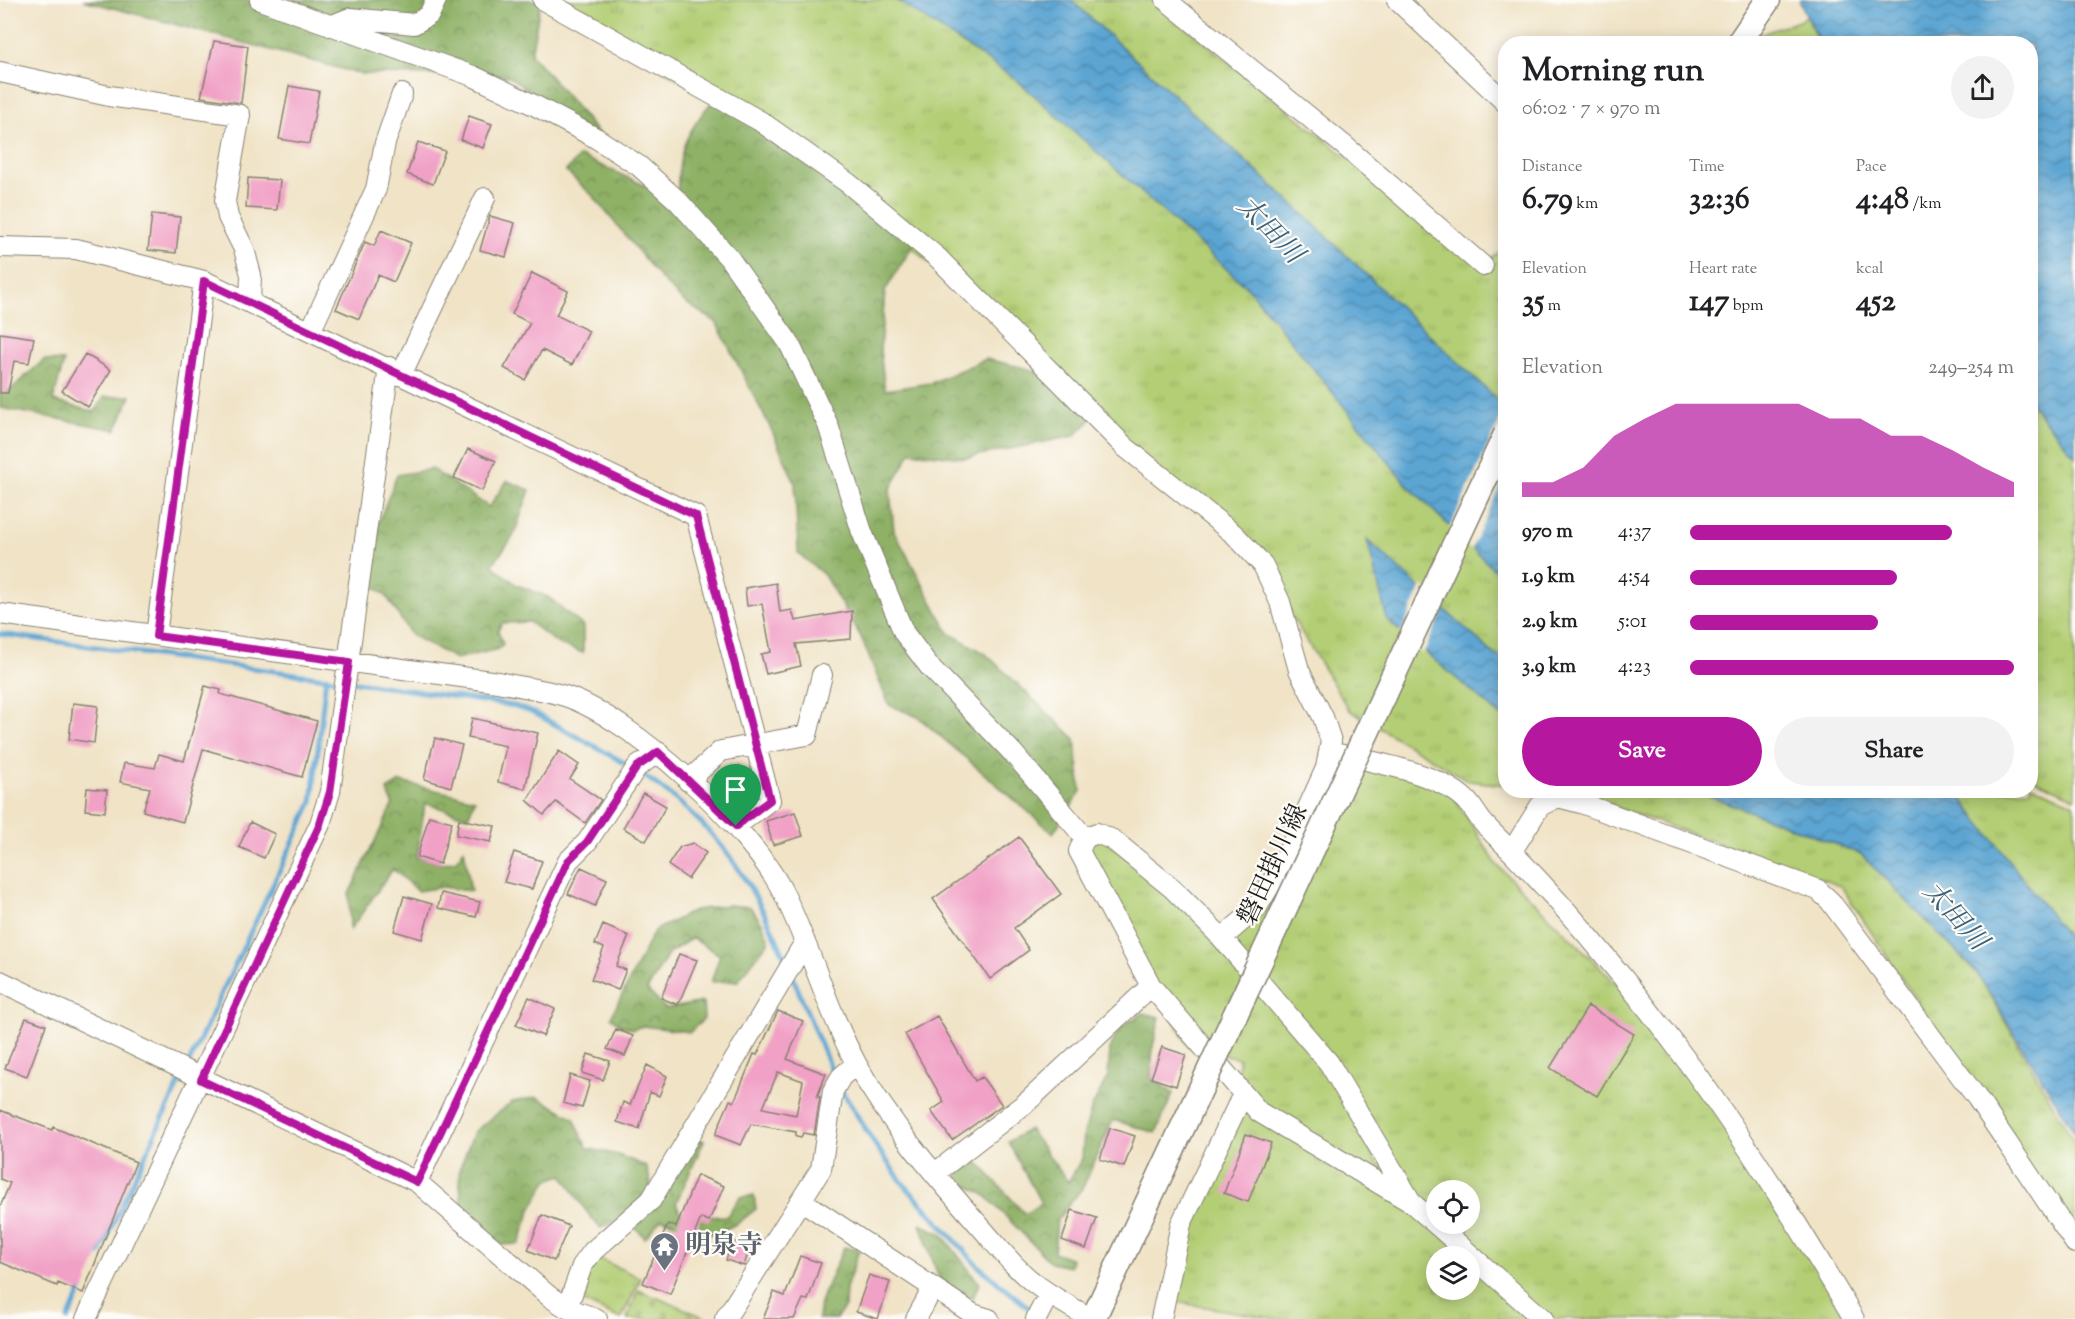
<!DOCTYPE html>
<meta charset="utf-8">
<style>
body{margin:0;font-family:"Sorts Mill Goudy","Noto Serif JP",serif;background:#f2f2f2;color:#202124;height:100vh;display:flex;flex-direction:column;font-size:22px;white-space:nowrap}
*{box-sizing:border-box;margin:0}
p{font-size:20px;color:#757577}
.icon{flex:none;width:33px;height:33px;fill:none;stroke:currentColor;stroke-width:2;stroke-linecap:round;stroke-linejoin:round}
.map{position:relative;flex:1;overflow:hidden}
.sheet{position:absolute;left:1498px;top:36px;width:540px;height:762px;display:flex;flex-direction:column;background:#fff;border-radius:24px;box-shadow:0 3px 15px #0003}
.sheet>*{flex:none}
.controls{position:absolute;left:1426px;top:1180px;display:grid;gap:12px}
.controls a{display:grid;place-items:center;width:54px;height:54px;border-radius:50%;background:#fff;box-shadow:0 3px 15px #0003;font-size:30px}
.pin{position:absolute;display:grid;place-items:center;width:51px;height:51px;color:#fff;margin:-62px -26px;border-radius:50% 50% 50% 0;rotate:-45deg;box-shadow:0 0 6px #0007}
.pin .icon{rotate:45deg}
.round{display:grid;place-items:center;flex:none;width:63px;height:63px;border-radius:32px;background:#f2f2f2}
.head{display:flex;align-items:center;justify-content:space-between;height:102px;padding:0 24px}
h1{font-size:33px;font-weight:800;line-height:45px}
.figures{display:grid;grid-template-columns:repeat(3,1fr);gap:9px;height:102px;padding:6px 24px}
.figures div{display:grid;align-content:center}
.figures b{font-size:30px;font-weight:800}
.figures small{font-size:16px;font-weight:400}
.figures p{font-size:16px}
.chart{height:168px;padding:12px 24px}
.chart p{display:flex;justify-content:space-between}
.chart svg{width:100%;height:108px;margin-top:6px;fill:#b5179e;opacity:.7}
.primary-button{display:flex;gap:12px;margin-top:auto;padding:12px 24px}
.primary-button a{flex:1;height:69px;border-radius:36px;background:#b5179e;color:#fff;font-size:24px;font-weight:800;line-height:69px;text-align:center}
.primary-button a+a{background:#f2f2f2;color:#202124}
ul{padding:0 24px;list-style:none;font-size:20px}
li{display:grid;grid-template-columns:96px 72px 1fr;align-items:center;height:45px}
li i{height:15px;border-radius:8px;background:#b5179e}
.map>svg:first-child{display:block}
.grass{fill:url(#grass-tufts);stroke:#687548;stroke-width:1.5;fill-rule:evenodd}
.forest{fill:url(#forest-crowns);stroke:#556641;stroke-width:1.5}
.cemetery{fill:url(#cemetery-stones);stroke:#687548;stroke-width:1.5}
.water{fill:url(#water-waves);stroke:#3c6078;stroke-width:1.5}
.pier{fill:#f0e3c6}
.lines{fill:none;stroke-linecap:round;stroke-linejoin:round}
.stream{stroke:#5ba5d3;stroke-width:5}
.building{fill:#f1a0c6;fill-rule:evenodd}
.minor-casing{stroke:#868071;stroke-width:22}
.major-casing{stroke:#868071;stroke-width:27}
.minor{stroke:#fff;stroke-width:20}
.major{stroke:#fff;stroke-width:24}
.major-bridge-casing{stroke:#868071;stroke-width:27;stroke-linecap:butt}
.major-bridge{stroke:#fff;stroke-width:24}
.route-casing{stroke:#fff;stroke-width:12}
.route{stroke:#b5179e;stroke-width:8}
.labels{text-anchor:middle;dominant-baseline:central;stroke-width:4.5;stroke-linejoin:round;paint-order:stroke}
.street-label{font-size:26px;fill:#1c1c1c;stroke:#fdfcf7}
.worship-label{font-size:26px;font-weight:bold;fill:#5b616d;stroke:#fdfcf7;text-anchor:start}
.water-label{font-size:27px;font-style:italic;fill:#3c6078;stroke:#fdfcf7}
</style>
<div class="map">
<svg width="2075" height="1319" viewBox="0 0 2075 1319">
<defs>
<pattern id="grass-tufts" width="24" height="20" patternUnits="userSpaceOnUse" patternTransform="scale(1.5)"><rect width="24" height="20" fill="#b3ce74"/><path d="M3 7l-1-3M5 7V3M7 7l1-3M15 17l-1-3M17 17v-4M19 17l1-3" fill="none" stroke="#99b064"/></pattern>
<pattern id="forest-crowns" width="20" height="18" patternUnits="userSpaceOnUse" patternTransform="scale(1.5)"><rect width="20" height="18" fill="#8eb166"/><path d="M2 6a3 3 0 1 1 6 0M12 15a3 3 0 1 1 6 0" fill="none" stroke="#738f53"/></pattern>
<pattern id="cemetery-stones" width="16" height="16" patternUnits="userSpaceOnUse" patternTransform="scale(1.5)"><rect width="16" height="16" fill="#b3ce74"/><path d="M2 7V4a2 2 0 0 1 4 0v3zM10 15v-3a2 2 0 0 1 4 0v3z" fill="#99b064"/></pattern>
<pattern id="water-waves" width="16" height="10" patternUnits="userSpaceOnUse" patternTransform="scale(1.5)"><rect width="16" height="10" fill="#5ba5d3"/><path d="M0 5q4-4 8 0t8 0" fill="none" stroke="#4a86aa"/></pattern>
</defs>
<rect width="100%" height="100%" fill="#fdfcf7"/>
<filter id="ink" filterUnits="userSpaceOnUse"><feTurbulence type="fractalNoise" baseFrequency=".0167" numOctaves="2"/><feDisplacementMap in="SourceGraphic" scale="12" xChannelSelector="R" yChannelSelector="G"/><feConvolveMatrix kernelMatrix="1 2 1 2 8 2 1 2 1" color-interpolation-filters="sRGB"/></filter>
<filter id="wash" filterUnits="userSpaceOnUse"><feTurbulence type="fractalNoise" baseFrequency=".008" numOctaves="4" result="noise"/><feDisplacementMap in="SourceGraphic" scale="24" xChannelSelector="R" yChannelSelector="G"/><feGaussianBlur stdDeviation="1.35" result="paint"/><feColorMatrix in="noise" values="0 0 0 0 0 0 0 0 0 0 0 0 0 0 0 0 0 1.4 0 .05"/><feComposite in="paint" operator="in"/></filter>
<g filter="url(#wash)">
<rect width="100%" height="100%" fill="#f0e3c6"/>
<path class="grass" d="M 544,0 L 897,0 L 1017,80 L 1250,290 L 1408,486 L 1506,581 L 1506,660 L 1387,620 L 1506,720 L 1506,785 L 1469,781 L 1349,710 L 1256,558 L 818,162 Z
M 1071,0 L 1152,0 L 1482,266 L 1506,246 L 1506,408 L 1304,215 Z
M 1807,16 L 1818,43 L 1733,44 L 1799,21 Z
M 2031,404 L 2075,456 L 2075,798 L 2031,778 Z
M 1373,762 L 1449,789 L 1497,865 L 1622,989 L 1728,1121 L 1852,1319 L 1541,1319 L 1443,1224 L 1470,1224 L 1470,1191 L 1437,1191 L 1437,1218 L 1399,1181 L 1346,1095 L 1374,1159 L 1539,1319 L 1276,1319 L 1176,1302 L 1189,1208 L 1234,1112 L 1239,1058 L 1189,1047 L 1128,943 L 1079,851 L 1097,833 L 1222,938 ZM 1437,1257 L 1470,1257 L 1470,1290 L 1437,1290 Z
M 2031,785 L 2075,804 L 2075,952 L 2066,935 L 1961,798 L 1950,791 L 2031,790 Z
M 1569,791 L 1697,791 L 1861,854 L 1977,973 L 2075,1143 L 2075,1243 L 1841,886 Z
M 593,1256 L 641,1278 L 621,1319 L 577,1299 Z"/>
<path class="forest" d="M 83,0 L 541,0 L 531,54 L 609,146 L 508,76 L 361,74 Z
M 716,97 L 916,240 L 885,291 L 880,350 L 885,390 L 931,383 L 986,359 L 1033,370 L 1079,399 L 1095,416 L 1074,436 L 965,458 L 911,452 L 890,490 L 894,531 L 949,633 L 986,654 L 1075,739 L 1081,791 L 1053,833 L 918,717 L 889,705 L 860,635 L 824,575 L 798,553 L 795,483 L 773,433 L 716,322 L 684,302 L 661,279 L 593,196 L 566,171 L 580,156 L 677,200 C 679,149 683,135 716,97 Z
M 44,360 L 64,361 L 53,401 L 95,412 L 104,397 L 131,396 L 116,430 L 0,408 L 0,391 L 9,391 Z
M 432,469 L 489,507 L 507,481 L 530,490 L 513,537 L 492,565 L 517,585 L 548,597 L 583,626 L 583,653 L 557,643 L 529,622 L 502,623 L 498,631 L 503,644 L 498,649 L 456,659 L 411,635 L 387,597 L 370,584 L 379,521 L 397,475 Z
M 400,782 L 475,799 L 468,817 L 425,803 L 417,857 L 440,864 L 457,860 L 464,849 L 471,891 L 443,887 L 417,891 L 393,869 L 350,930 L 349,894 L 393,804 L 387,790 Z
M 728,905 L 750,907 L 762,923 L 769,941 L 738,981 L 711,982 L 720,955 L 692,938 L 669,953 L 647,990 L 666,1009 L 703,1002 L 704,1019 L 690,1032 L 643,1026 L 633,1029 L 620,1025 L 611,1017 L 654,931 L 695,910 Z
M 1143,1013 L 1160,1017 L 1153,1046 L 1151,1078 L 1173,1093 L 1156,1133 L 1113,1120 L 1083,1187 L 1057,1220 L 1054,1252 L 1072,1259 L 1070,1267 L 1051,1263 L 985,1195 L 959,1181 L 957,1164 L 966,1149 L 1025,1214 L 1041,1203 L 1008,1142 L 1029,1129 L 1068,1182 L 1082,1159 L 1084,1133 L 1092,1107 L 1108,1076 L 1110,1049 L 1120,1027 Z
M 537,1097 L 574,1118 L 587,1148 L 618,1155 L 646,1166 L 651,1183 L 635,1214 L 600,1228 L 584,1208 L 563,1175 L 547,1180 L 530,1212 L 519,1244 L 501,1245 L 462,1209 L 459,1170 L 474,1132 L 512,1102 Z
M 695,1137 L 704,1141 L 676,1203 L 683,1218 L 727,1216 L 740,1197 L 754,1196 L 756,1209 L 738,1223 L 714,1235 L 661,1219 L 645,1238 L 634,1226 Z
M 920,1224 L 941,1233 L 979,1283 L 973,1298 L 939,1279 Z
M 844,1247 L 859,1250 L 846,1288 L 845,1307 L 836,1319 L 818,1319 L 820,1302 Z"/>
<path class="cemetery" d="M 638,1290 L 709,1319 L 627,1319 Z"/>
<path class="water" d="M 897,0 L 1071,0 L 1304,215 L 1506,408 L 1506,581 L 1408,486 L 1250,290 L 1017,80 Z
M 1799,0 L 2075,0 L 2075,456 L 2031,404 L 2031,44 L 1820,43 Z
M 1367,540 L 1495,655 L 1506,660 L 1506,720 L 1387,620 Z
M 1950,790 L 1961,798 L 2066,935 L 2075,952 L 2075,1133 L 1977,973 L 1861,854 L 1697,791 Z"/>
<path class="pier" d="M 1506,407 L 1506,474 L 1471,550 L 1449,529 Z
M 1422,586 L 1445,606 L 1423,654 L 1400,635 Z"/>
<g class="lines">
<path class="stream" d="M 0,634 L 340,680
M 350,681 L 515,706 L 534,713 L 632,767
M 640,773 C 716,823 753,881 787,963
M 792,975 L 834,1077
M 187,1067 L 312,802 L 326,677
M 840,1088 L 878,1149 L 902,1182 L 978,1266 L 1035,1313
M 99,1254 L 183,1075
M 68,1319 L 83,1287"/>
</g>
<g id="blocks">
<path class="building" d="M 214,41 L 248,46 L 241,103 L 201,97 Z
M 289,86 L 319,91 L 309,144 L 279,139 Z
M 469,116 L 492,124 L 483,148 L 461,140 Z
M 418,142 L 445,151 L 433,184 L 407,174 Z
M 248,178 L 280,180 L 277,210 L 246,208 Z
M 152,214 L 180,217 L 176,253 L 148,250 Z
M 490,216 L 515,223 L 506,257 L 480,250 Z
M 381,230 L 411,243 L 394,282 L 378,275 L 359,319 L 336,309 L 365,242 L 374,246 Z
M 532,273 L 568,291 L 556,315 L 589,331 L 572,365 L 542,350 L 525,380 L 504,368 L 530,323 L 512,314 Z
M 0,333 L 34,338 L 29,363 L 14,361 L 8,393 L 0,393 Z
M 85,354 L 111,370 L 88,407 L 62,391 Z
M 468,449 L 496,461 L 482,491 L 454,478 Z
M 776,583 L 780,612 L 792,610 L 795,621 L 852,611 L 851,639 L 796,644 L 801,666 L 766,674 L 761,654 L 771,652 L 762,604 L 747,606 L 745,588 Z
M 205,686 L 221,690 L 220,694 L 317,721 L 302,777 L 203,749 L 183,822 L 143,811 L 150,788 L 120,782 L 124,763 L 155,768 L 159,754 L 184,761 Z
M 73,703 L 98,706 L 94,743 L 69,739 Z
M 472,718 L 538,733 L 525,789 L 498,782 L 506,746 L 468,738 Z
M 435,738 L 462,745 L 451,787 L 424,779 Z
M 559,751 L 579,765 L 570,779 L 601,800 L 585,823 L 556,802 L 544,815 L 527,800 Z
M 739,766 L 752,780 L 754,786 L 736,805 L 718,787 Z
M 87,788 L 107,790 L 105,812 L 85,810 Z
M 643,793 L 666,806 L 646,841 L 623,828 Z
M 795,812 L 803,836 L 773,845 L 766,821 Z
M 429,816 L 452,822 L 440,864 L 417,857 Z
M 459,819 L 495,826 L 491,842 L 456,835 Z
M 250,822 L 275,834 L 264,858 L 239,847 Z
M 1019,837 L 1061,894 L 1014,928 L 1029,950 L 990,979 L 933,899 Z
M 693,843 L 706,853 L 688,879 L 668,865 L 680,847 Z
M 514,852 L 542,861 L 532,889 L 504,882 Z
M 581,867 L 607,879 L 595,906 L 568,894 Z
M 441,893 L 480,902 L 476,917 L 438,908 Z
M 404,896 L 432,904 L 422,939 L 394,931 Z
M 603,925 L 629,936 L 616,966 L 626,970 L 618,990 L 591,979 L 604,948 L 595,944 Z
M 679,954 L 697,960 L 678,1005 L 661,998 Z
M 529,997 L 555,1009 L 543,1036 L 516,1025 Z
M 1588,1006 L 1634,1034 L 1597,1096 L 1550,1068 Z
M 778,1011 L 803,1021 L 787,1059 L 826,1074 L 817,1097 L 820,1097 L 814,1135 L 803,1133 L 801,1137 L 796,1136 L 796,1132 L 751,1124 L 741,1145 L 715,1135 L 730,1100 L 734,1102 L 754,1054 L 757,1055 ZM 778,1072 L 803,1081 L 796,1115 L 763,1108 Z
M 937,1016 L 975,1081 L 982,1077 L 1002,1105 L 952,1140 L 931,1111 L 944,1102 L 905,1034 Z
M 26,1018 L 46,1025 L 27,1076 L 5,1068 Z
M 616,1029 L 633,1036 L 625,1056 L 607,1049 Z
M 1162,1047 L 1186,1055 L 1176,1086 L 1151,1078 Z
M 588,1054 L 610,1061 L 603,1080 L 582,1073 Z
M 647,1065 L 667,1076 L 659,1096 L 650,1092 L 639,1129 L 617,1122 L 623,1102 L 630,1105 Z
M 570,1075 L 590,1081 L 582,1108 L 563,1103 Z
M 0,1110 L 52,1130 L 53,1127 L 136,1162 L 83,1293 L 58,1283 L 57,1286 L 0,1262 L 0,1207 L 10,1183 L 0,1179 Z
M 1110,1128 L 1135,1136 L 1124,1167 L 1100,1159 Z
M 1246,1134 L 1271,1143 L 1248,1202 L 1224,1193 Z
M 697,1175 L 724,1186 L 709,1221 L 701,1218 L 670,1294 L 643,1283 L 668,1224 L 676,1227 Z
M 1072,1210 L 1097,1218 L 1086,1249 L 1062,1240 Z
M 542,1215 L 569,1226 L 554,1261 L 528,1250 Z
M 732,1241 L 750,1247 L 744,1266 L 726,1260 Z
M 800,1256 L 821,1263 L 808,1300 L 803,1299 L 794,1319 L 763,1319 L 774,1292 L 785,1296 Z
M 869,1275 L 890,1282 L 878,1319 L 856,1312 Z"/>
</g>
</g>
<g filter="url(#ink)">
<use href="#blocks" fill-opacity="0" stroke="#868071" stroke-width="1.5"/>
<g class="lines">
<defs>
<path id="minor" d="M 260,0 L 473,76 L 534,105 L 596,138 L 639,166 L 678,201 L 729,258 L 789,343 L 828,425 L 862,532 L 904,633 L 929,666 L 1014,754 L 1085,838
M 543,0 L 760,121 L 848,183 L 938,258 L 1125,447 L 1235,535 L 1263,565 L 1280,602 L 1299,670 L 1323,717 L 1331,741 L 1326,768 L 1283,863 L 1256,909 L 1222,938
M 1166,0 L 1346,147 L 1483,266
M 1397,0 L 1506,103
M 330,26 L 350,18 L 414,24 L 429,15 L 436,0
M 0,72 L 109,96 L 240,115 L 225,201 L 228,217 L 244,249 L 251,275 L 250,302
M 0,247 L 76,249 L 204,281 L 696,516 L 770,800 L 736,826
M 311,330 L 376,189 L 385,143 L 402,94
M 402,373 L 485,198
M 0,614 L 498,682 C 520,687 544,689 565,696 C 634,719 752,829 784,894 C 811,949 828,1012 857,1065 C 890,1124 934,1174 978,1224 C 996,1244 1013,1267 1034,1283 C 1052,1297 1072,1308 1092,1319
M 156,635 L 204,281
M 1329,752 C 1368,761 1435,771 1465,799 C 1474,807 1478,819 1487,827 C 1633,971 1751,1142 1854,1319
M 688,781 L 721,751 L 807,735 L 822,675
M 1512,851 L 1540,806 L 1558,797 L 1581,803 L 1818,890 L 1830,901 L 1977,1098 L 2075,1243
M 0,981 L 417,1182 L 550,1297 L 567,1308 L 597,1319
M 934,1174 L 1027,1102 L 1151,986
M 417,1182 L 568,861 L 587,842 L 637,767 L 658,752
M 802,1201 L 973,1314 L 989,1319
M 1412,1203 L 1329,1063 L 1222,938 L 1172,888 L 1113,840 L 1097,833 L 1085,838 L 1079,851 L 1151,986 L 1259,1112 L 1412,1203 L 1543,1319
M 567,1308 L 582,1266 L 593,1251 L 651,1200 L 805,942
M 86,1319 L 320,824 L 330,792 L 389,367
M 725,1319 L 821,1169 L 833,1091 L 841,1077 L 856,1064
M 916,1319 L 933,1288
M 1036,1319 L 1049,1294
M 1161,1319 L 1181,1224 L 1243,1094"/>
<path id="major" d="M 1738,44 L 1768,0
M 1093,1319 L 1203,1084"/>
</defs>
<use href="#minor" class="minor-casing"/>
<use href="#major" class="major-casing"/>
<use href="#minor" class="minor"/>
<use href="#major" class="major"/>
<defs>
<path id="major-bridge" d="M 1203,1084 L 1506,434"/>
</defs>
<use href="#major-bridge" class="major-bridge-casing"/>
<use href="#major-bridge" class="major-bridge"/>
</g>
</g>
<g class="lines" filter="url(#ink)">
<defs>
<path id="route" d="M 204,281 L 696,516 L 770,800 L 736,826 L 658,752 L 637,767 L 587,842 L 568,861 L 417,1182 L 201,1080 L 320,824 L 330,792 L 349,662 L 156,636 Z"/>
</defs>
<use href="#route" class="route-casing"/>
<use href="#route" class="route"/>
</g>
<defs>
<symbol id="temple-pin" viewBox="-11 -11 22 30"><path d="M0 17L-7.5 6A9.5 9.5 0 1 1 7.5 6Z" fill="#6b7280" stroke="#fdfcf7"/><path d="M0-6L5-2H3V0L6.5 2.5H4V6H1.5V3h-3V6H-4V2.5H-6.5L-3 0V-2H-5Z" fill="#fff"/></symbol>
</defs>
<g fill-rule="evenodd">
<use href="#temple-pin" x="648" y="1230" width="33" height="45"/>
</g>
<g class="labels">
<g class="street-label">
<text transform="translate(1274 865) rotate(-65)">磐田掛川線</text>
</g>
<g class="worship-label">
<text x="685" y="1246">明泉寺</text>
</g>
<g class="water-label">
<text transform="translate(1269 231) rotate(46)">太田川</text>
<text transform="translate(1954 917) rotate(48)">太田川</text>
</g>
</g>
</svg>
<div class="controls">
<a><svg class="icon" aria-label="locate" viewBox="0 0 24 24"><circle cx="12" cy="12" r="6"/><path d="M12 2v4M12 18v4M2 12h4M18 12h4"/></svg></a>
<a><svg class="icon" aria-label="layers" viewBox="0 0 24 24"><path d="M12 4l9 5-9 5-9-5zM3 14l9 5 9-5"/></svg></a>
</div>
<div class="pin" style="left:736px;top:826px;background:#1e9e55"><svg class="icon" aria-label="arrive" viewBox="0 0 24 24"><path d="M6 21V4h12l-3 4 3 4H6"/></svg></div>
<section class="sheet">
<div class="head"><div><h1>Morning run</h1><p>06:02 · 7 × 970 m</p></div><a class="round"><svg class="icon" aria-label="share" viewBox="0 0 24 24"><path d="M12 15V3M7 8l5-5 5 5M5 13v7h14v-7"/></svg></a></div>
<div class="figures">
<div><p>Distance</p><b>6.79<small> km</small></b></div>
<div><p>Time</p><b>32:36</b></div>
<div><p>Pace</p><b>4:48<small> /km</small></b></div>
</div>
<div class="figures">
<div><p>Elevation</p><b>35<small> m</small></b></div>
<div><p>Heart rate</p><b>147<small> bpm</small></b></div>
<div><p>kcal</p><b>452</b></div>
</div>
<div class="chart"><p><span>Elevation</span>249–254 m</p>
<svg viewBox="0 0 160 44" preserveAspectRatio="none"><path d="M0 44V38L10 38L20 32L30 19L40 12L50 6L60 6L70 6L80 6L90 6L100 12L110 12L120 19L130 19L140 25L150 32L160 38V44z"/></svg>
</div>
<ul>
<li><b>970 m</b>4:37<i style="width:81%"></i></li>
<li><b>1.9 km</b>4:54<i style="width:64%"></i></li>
<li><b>2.9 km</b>5:01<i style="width:58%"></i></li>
<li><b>3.9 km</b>4:23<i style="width:100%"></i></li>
</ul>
<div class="primary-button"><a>Save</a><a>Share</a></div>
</section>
</div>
